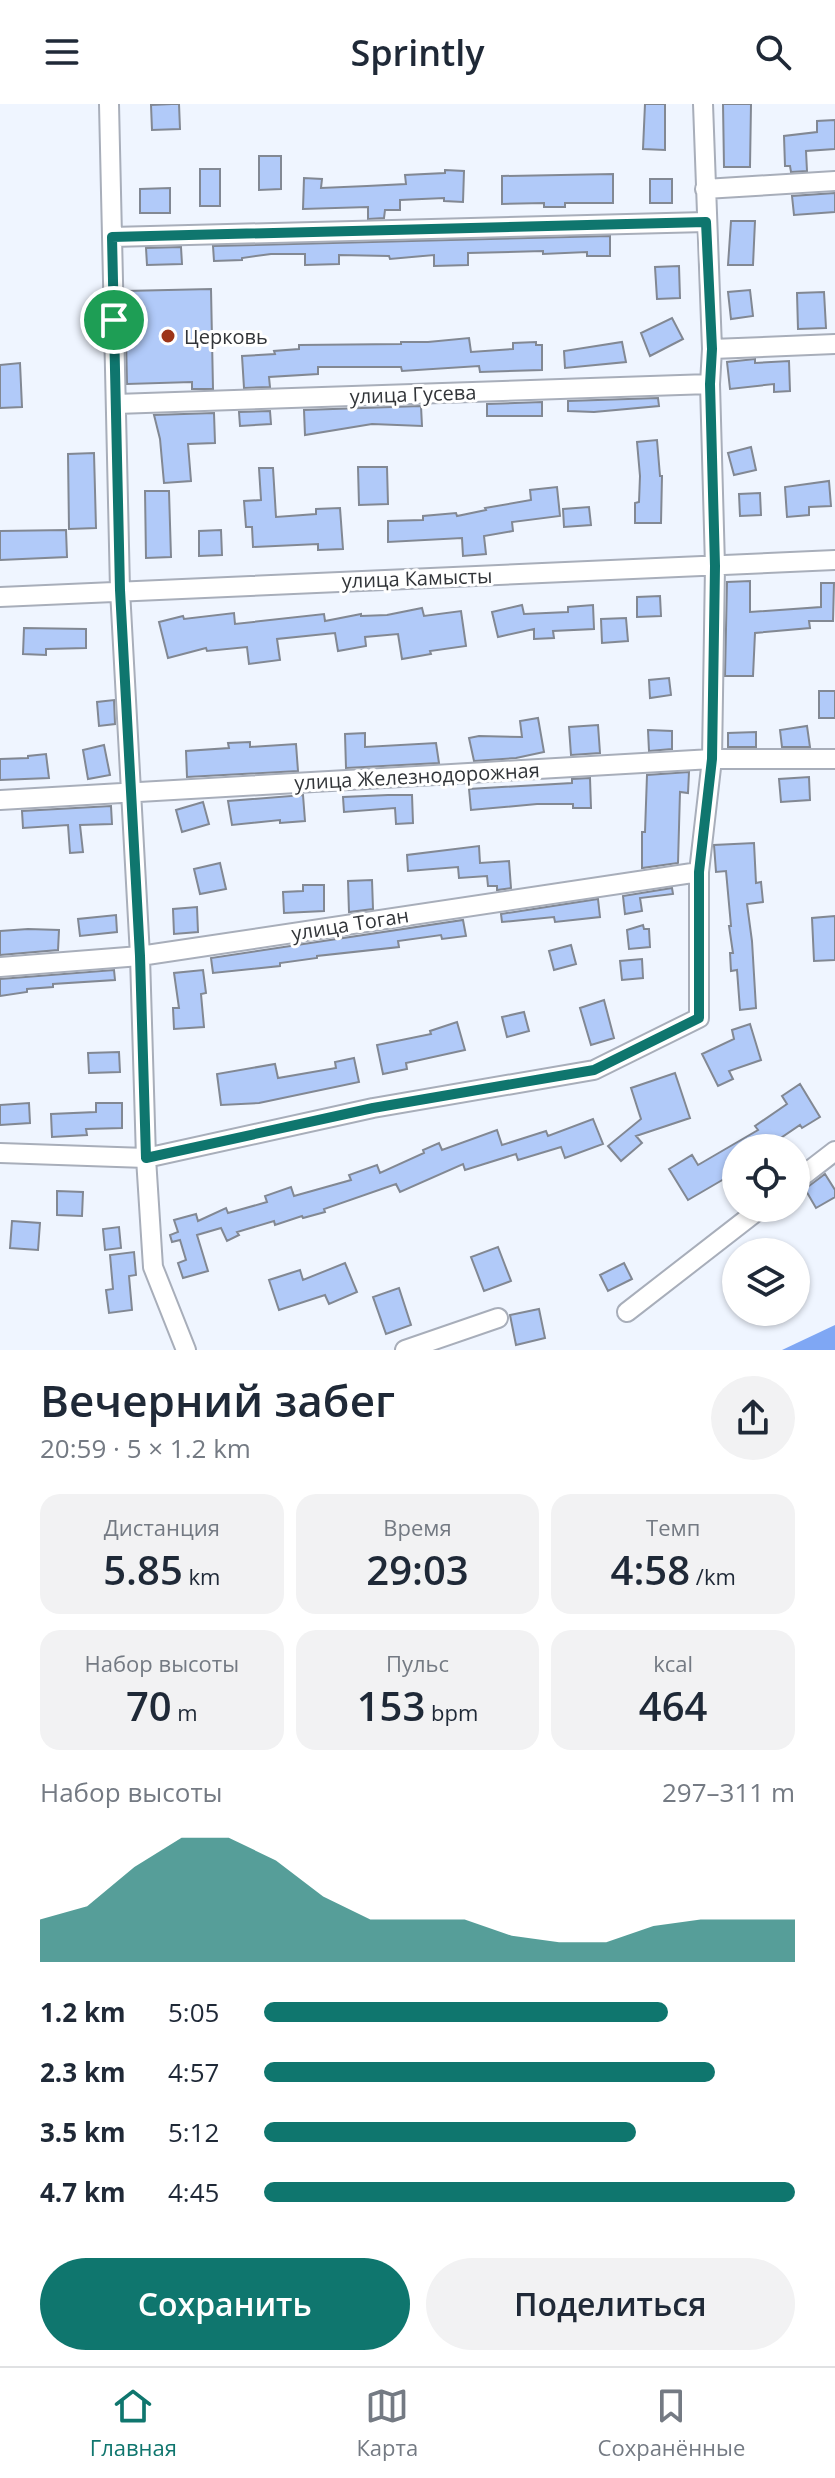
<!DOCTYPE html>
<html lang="ru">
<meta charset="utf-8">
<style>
body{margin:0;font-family:"Open Sans",sans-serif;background:#f2f2f3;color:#1f2937;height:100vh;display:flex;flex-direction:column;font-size:30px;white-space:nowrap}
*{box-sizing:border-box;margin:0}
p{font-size:26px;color:#747a83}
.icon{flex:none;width:44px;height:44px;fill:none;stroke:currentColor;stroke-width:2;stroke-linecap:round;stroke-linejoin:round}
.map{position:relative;height:1246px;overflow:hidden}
.sheet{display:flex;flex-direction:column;background:#fff;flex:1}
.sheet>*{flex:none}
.fabs{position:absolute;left:722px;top:1030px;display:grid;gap:16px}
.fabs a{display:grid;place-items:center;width:88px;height:88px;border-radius:50%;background:#fff;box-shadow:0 2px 6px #0004;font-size:40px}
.pin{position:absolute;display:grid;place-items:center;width:68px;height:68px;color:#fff;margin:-34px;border:4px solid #fff;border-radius:50%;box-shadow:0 2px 8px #0007}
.round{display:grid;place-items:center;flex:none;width:84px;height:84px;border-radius:42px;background:#f2f2f3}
.overview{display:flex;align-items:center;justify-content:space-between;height:136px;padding:0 40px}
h1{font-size:44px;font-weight:600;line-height:60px}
.metrics{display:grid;grid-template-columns:repeat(3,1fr);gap:12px;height:136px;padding:8px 40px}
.metrics div{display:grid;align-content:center;border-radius:20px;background:#f2f2f3;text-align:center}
.metrics b{font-size:40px;font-weight:600}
.metrics small{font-size:22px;font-weight:400}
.metrics p{font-size:22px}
.chart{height:224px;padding:16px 40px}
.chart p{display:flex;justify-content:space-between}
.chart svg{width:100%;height:144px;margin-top:8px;fill:#0f766e;opacity:.7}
.action{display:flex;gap:16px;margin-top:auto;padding:16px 40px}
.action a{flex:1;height:92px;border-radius:48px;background:#0f766e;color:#fff;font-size:32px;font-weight:600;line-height:92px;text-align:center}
.action a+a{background:#f2f2f3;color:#1f2937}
ul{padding:0 40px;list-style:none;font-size:26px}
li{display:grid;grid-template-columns:128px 96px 1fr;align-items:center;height:60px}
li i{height:20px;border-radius:10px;background:#0f766e}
header{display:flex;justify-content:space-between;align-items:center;height:104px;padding:0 40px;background:#fff;font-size:36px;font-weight:600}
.menu{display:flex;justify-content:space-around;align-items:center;height:112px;border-top:2px solid #e0e1e3;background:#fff;font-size:22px;color:#747a83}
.menu a{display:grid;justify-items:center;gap:4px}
.menu .on{color:#0f766e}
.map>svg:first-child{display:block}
.water{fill:#7fa7f4}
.building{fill:#b1caf9;stroke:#828893;stroke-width:2}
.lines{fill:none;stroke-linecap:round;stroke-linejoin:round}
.street-casing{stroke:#a8aeba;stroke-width:22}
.street{stroke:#fff;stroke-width:18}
.route-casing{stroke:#fff;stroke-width:16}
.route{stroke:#0f766e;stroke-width:10}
.poi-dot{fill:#9d351a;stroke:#fff;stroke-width:3}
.labels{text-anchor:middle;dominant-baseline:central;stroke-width:6;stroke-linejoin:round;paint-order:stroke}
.poi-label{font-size:20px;fill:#323539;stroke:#fff;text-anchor:start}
.street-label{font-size:20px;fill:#323539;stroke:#fff}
</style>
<header><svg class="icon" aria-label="menu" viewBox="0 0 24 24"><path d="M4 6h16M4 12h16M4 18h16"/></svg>Sprintly<svg class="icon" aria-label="search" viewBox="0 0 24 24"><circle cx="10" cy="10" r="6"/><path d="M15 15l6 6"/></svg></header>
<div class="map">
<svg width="835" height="1246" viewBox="0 0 835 1246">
<rect width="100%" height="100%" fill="#eff5ff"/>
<path class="water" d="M 835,1221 L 835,1246 L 782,1246 Z"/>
<path class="building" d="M 172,0 L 179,0 L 180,25 L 152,26 L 151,1 Z
M 645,0 L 665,0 L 665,46 L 643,45 Z
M 723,0 L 751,0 L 750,63 L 724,63 Z
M 835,16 L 835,45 L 806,47 L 807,67 L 791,68 L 790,62 L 785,62 L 784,32 L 817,28 L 817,17 Z
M 259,52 L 281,52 L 281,85 L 259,86 Z
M 200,65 L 220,65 L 220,102 L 200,102 Z
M 445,66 L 464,67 L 463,98 L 444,97 L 444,94 L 400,96 L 400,106 L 385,106 L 384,114 L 368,115 L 368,103 L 303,105 L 304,74 L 322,75 L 321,84 L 367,82 L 406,80 L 405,71 L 445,69 Z
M 613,70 L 613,99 L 565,99 L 565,103 L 544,103 L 544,99 L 502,100 L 502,72 Z
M 650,75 L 672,75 L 672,99 L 650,99 Z
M 170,84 L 170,109 L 140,109 L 140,85 Z
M 835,89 L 835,108 L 794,111 L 792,92 Z
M 731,117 L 755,117 L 753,161 L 728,161 Z
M 610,132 L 610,152 L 587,152 L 587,148 L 543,150 L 543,147 L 468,149 L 468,161 L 434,162 L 434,151 L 390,155 L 389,152 L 339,151 L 339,160 L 305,161 L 305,150 L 271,150 L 242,154 L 242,156 L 214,157 L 213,142 Z
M 181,143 L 182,160 L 147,161 L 146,144 Z
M 679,162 L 680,194 L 657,195 L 655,163 Z
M 211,185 L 213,285 L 192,285 L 192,278 L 127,280 L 125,187 Z
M 750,186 L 753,212 L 731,215 L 728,188 Z
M 824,188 L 826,224 L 798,225 L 797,189 Z
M 672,214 L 683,235 L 650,252 L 641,229 Z
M 469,234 L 471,248 L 513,245 L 513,239 L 536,238 L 536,241 L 542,241 L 542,266 L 480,268 L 479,262 L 402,267 L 401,263 L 318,263 L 318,270 L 269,273 L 270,283 L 244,284 L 242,252 L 275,250 L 274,247 L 299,245 L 299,241 L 401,240 L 401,238 L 428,238 Z
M 622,238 L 626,258 L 565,264 L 564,247 Z
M 755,255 L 755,259 L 789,257 L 790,287 L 774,288 L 774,280 L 730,285 L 727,258 Z
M 20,259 L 22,303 L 0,304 L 0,261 Z
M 658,294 L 659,302 L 594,308 L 568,307 L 568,297 Z
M 542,298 L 542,312 L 487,312 L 487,300 Z
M 421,302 L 422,322 L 372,320 L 305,331 L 304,306 Z
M 270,307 L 271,320 L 240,322 L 239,308 Z
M 214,309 L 215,339 L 188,340 L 191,377 L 164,379 L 160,335 L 154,311 Z
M 657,336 L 660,372 L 662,372 L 661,419 L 635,419 L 635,399 L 639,398 L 640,372 L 637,338 Z
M 751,343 L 756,366 L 734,371 L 728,349 Z
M 94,349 L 96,424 L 69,425 L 68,350 Z
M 358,363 L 387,363 L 388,400 L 359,401 Z
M 259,364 L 273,364 L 276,413 L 316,410 L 316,405 L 340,404 L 343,445 L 318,446 L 318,440 L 253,443 L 252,423 L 246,423 L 244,397 L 261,396 Z
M 829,377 L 831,402 L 809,403 L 809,411 L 787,413 L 785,383 Z
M 557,383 L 560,412 L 512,418 L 513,427 L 484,432 L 486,450 L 463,452 L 462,434 L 388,438 L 388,417 L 423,416 L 423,412 L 456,409 L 457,412 L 486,406 L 485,404 L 531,396 L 530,386 Z
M 145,387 L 169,387 L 171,453 L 146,454 Z
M 760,389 L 761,411 L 740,412 L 739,390 Z
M 589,403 L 591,421 L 564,423 L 563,405 Z
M 66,426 L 67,453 L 0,456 L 0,427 Z
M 221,426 L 222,451 L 199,452 L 199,427 Z
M 750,477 L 750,508 L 821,503 L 821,479 L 834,479 L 833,517 L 809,517 L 810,524 L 755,529 L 753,572 L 725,572 L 727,478 Z
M 660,492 L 661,512 L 637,513 L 637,493 Z
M 522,501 L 524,510 L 568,508 L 568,503 L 593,501 L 594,525 L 553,527 L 554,534 L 534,535 L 534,525 L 498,533 L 492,508 Z
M 422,504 L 424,512 L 461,507 L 466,542 L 430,547 L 431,550 L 402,555 L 398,530 L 365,533 L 366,542 L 338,547 L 335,529 L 277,535 L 280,556 L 249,560 L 247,543 L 207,547 L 206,544 L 168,554 L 159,518 L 183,512 L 184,515 L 234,509 L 235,520 L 324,510 L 325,517 L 361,510 L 361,512 L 387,511 Z
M 626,514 L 628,537 L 602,539 L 601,515 Z
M 24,524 L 86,525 L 86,544 L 46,545 L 46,551 L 23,550 Z
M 669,574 L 671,591 L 650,594 L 649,576 Z
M 819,587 L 835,587 L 835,614 L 819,614 Z
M 114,596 L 115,620 L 99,622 L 97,598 Z
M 538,614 L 544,648 L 516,654 L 474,657 L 469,634 L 479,632 L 522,633 L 520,617 Z
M 598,621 L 600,649 L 571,651 L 569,623 Z
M 807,622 L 810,643 L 782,643 L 780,626 Z
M 648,626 L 672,627 L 672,645 L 649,647 Z
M 756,628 L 756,643 L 728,643 L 728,629 Z
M 365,629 L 365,643 L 436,639 L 439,659 L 346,664 L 345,630 Z
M 250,638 L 250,643 L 296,640 L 298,667 L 187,673 L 186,647 L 229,644 L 228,639 Z
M 104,641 L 110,671 L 88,675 L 83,646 Z
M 46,650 L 49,674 L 0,676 L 0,655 L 28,654 L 28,652 Z
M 689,668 L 688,689 L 680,688 L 678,759 L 642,764 L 642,728 L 645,728 L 647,671 Z
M 809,673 L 810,696 L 781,698 L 779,675 Z
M 590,674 L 591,704 L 573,704 L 573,700 L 537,700 L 471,706 L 469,685 L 572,679 L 572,675 Z
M 303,691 L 305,717 L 280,719 L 280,716 L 232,721 L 228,697 Z
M 388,691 L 412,691 L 413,719 L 396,720 L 395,704 L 344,708 L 343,693 Z
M 203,698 L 209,720 L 182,728 L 176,706 Z
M 111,702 L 112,720 L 80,721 L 83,748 L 70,749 L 68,721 L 23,724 L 22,707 Z
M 754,739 L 756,779 L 761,778 L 763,798 L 747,800 L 752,837 L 756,904 L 740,906 L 737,866 L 731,867 L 730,849 L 733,849 L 729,822 L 731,822 L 726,767 L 716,768 L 714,741 Z
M 479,742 L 480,759 L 509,757 L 511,784 L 497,786 L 497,782 L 488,782 L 487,772 L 459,774 L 458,763 L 408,767 L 407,751 Z
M 220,759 L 226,785 L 200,790 L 194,765 Z
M 372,776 L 373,805 L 349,808 L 348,777 Z
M 303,781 L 324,781 L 324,807 L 284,809 L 283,788 L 303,787 Z
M 672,784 L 673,790 L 640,794 L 642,807 L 625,810 L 623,792 Z
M 598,795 L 600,813 L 555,818 L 554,813 L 502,818 L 501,810 Z
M 197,803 L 198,828 L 174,830 L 173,805 Z
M 116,811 L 117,828 L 80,832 L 78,815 Z
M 835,812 L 835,856 L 814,857 L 812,814 Z
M 463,816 L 466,832 L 442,835 L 441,831 L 398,837 L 399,843 L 317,852 L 317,854 L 280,859 L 280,862 L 213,869 L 211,854 Z
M 643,821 L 644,825 L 649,825 L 650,843 L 629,845 L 627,826 Z
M 28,825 L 59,826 L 58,846 L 0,851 L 0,827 Z
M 571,841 L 576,860 L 554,866 L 549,847 Z
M 642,855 L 643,874 L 622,876 L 620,857 Z
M 114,866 L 115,876 L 53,880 L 53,883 L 27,885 L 27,888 L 0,892 L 0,875 Z
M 203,866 L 206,889 L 201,890 L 204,923 L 174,925 L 173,904 L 179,904 L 174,869 Z
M 604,896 L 614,934 L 591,941 L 580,904 Z
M 524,908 L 529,927 L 507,933 L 502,913 Z
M 457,918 L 465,946 L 406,959 L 407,965 L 383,970 L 377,941 L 431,930 L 430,927 Z
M 750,920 L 761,956 L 729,967 L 733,975 L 718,982 L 702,950 L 734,935 L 732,926 Z
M 119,948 L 120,968 L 89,969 L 88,949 Z
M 354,954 L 359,978 L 259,999 L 221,1001 L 217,970 L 275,960 L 278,974 L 336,964 L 335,958 Z
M 675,969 L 690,1014 L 636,1032 L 642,1039 L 621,1057 L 608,1042 L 641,1015 L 631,984 Z
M 800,980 L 820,1013 L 802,1024 L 800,1021 L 766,1044 L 736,1044 L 736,1068 L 688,1096 L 669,1065 L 692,1051 L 698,1061 L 758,1026 L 755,1022 L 787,1000 L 782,992 Z
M 29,999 L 30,1019 L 0,1021 L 0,1001 Z
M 96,999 L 122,999 L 122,1024 L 86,1025 L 87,1031 L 52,1033 L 51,1010 L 96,1008 Z
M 593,1015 L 603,1040 L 565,1054 L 561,1043 L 518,1056 L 516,1050 L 465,1066 L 463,1060 L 400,1088 L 396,1080 L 324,1105 L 325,1108 L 303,1114 L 302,1112 L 275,1121 L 274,1117 L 237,1128 L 239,1131 L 227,1137 L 221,1124 L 197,1131 L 208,1167 L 183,1174 L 178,1159 L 186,1156 L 180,1136 L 172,1138 L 170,1131 L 178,1128 L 174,1116 L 196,1110 L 198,1117 L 226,1104 L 228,1109 L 267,1098 L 265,1092 L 291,1083 L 294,1092 L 351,1076 L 349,1071 L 377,1061 L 380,1069 L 424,1049 L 423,1046 L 439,1039 L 442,1046 L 497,1026 L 502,1041 L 546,1027 L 548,1032 Z
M 825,1070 L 835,1086 L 835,1093 L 816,1104 L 805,1085 Z
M 57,1087 L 83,1088 L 82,1112 L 57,1111 Z
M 12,1117 L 40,1119 L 38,1146 L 10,1144 Z
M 119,1123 L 121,1144 L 105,1146 L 103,1125 Z
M 498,1143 L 511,1177 L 484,1187 L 471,1153 Z
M 134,1148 L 136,1171 L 129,1172 L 132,1206 L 109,1209 L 106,1186 L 113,1185 L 110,1151 Z
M 345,1159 L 357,1188 L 329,1200 L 325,1191 L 279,1206 L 269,1176 L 300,1166 L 303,1176 Z
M 624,1159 L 632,1175 L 608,1187 L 600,1171 Z
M 399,1184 L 411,1221 L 386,1230 L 373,1193 Z
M 539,1205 L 545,1234 L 516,1241 L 510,1211 Z"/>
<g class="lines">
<defs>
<path id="street" d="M 109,0 L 120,486 L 140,852 L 146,1054 L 153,1163 L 186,1246
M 705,85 L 835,77
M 112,133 L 706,118
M 712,245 L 835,240
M 116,300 L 710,280
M 0,493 L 835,456
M 0,696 L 712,655 L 835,655
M 0,863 L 140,852 L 699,768
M 0,1049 L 146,1054 L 373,1004 L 594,966 L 699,914 L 699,768 L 712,655 L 715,462 L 710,280 L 712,245 L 703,0
M 796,1077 L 835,1047
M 627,1208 L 761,1104
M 405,1246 L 498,1214"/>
</defs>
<use href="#street" class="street-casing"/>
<use href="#street" class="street"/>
</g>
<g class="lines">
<defs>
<path id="route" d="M 706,118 L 712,245 L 710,280 L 715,462 L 712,655 L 699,768 L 699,914 L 594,966 L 373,1004 L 146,1054 L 140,852 L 120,486 L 112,133 Z"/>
</defs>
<use href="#route" class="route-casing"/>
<use href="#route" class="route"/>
</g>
<circle class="poi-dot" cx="168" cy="232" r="8"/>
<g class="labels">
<g class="poi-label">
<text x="184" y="232">Церковь</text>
</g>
<g class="street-label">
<text transform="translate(413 290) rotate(-2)">улица Гусева</text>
<text transform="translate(417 474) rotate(-2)">улица Камысты</text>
<text transform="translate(417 672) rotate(-3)">улица Железнодорожная</text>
<text transform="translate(350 820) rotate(-9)">улица Тоган</text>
</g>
</g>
</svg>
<div class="fabs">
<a><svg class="icon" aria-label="locate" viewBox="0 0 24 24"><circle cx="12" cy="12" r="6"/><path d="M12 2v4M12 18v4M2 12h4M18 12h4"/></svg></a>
<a><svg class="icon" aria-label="layers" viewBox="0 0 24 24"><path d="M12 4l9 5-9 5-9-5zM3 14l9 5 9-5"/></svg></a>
</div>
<div class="pin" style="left:114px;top:216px;background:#1e9e55"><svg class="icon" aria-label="arrive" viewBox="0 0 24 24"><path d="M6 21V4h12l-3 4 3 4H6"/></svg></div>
</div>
<section class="sheet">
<div class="overview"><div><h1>Вечерний забег</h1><p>20:59 · 5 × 1.2 km</p></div><a class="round"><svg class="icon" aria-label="share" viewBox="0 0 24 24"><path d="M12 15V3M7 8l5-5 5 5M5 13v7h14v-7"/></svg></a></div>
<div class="metrics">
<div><p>Дистанция</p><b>5.85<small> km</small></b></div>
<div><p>Время</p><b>29:03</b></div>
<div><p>Темп</p><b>4:58<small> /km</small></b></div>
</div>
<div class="metrics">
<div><p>Набор высоты</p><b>70<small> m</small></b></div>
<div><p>Пульс</p><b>153<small> bpm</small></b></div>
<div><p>kcal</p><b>464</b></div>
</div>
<div class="chart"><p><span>Набор высоты</span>297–311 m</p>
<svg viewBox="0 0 160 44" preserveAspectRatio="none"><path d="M0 44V31L10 27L20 15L30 6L40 6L50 13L60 24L70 31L80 31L90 31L100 36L110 38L120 38L130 33L140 31L150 31L160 31V44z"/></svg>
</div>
<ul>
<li><b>1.2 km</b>5:05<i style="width:76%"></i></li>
<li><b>2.3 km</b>4:57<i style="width:85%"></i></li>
<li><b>3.5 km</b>5:12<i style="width:70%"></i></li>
<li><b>4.7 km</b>4:45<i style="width:100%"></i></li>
</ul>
<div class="action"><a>Сохранить</a><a>Поделиться</a></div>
</section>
<nav class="menu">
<a class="on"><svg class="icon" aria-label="home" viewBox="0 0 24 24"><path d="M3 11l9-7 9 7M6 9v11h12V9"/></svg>Главная</a>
<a><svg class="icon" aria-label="map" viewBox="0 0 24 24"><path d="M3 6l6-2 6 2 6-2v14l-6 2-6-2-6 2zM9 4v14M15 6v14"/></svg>Карта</a>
<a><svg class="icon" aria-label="saved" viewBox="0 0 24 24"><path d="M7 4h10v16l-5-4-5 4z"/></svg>Сохранённые</a>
</nav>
